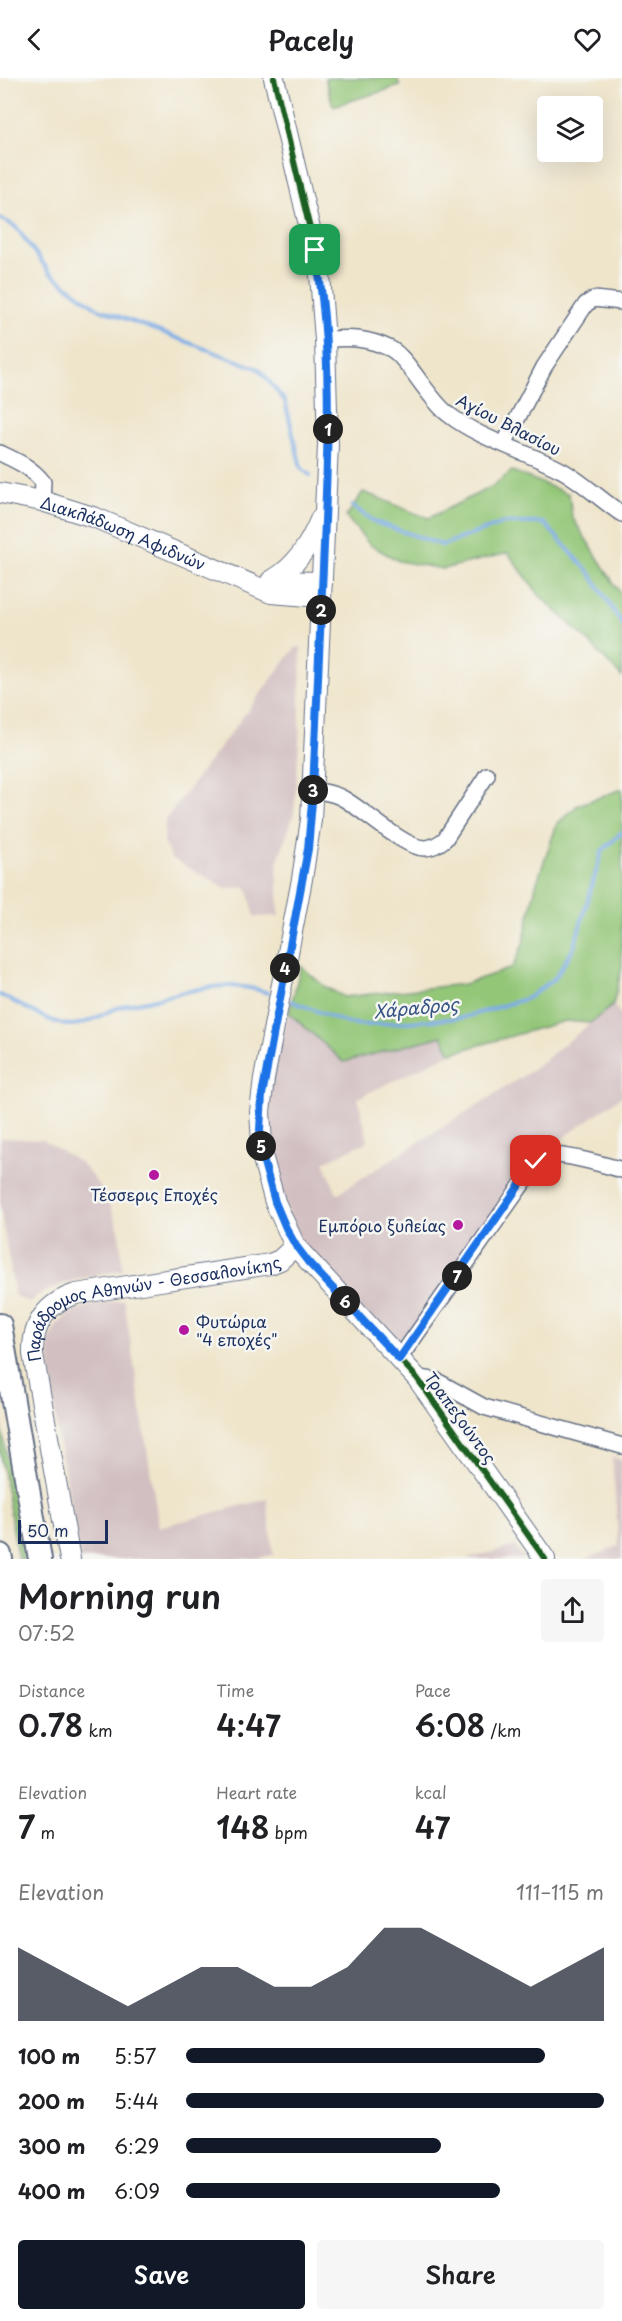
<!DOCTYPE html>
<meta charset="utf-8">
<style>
body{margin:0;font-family:"Playpen Sans",sans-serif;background:#f6f6f6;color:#202124;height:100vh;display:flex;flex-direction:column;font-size:22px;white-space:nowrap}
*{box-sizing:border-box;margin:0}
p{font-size:20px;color:#757577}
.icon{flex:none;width:33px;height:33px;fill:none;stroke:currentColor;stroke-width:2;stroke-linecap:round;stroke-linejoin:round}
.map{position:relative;height:1481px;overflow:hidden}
.panel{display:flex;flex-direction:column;background:#fff;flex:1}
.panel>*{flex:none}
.tools{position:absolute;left:537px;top:18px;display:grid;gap:12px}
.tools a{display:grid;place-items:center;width:66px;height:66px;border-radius:6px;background:#fff;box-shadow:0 6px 24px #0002;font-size:30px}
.scale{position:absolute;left:18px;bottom:15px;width:90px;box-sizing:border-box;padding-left:6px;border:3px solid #1b2f5e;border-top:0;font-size:16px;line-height:21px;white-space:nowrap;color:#1b2f5e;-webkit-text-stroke:4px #f6f6f2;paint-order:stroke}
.pin{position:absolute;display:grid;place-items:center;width:51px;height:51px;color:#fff;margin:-26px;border-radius:12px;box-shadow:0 3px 9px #0006}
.km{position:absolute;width:30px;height:30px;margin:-15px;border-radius:50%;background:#222;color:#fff;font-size:16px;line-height:30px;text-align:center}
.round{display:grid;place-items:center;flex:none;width:63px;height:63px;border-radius:6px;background:#f6f6f6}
.head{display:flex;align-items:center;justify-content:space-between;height:102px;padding:0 18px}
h1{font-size:33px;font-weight:600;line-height:45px}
.metrics{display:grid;grid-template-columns:repeat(3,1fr);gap:9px;height:102px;padding:6px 18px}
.metrics div{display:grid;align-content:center}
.metrics b{font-size:30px;font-weight:600}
.metrics small{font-size:16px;font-weight:400}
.metrics p{font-size:16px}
.chart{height:168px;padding:12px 18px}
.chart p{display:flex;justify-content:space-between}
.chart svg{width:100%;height:108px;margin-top:6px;fill:#111827;opacity:.7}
.button{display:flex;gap:12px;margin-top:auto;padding:12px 18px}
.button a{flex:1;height:69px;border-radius:6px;background:#111827;color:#fff;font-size:24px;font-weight:600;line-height:69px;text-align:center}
.button a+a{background:#f6f6f6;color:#202124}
ul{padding:0 18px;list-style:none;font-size:20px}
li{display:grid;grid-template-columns:96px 72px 1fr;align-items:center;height:45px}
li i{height:15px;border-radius:8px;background:#111827}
header{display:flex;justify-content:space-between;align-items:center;height:78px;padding:0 18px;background:#fff;font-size:27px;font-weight:600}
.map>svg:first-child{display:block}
.industrial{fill:#d2bfc1}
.green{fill:#93c677;stroke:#577a6a;stroke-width:1.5}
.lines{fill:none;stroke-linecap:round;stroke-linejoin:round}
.stream{stroke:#79aae4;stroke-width:4}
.minor-casing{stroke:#656f84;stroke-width:18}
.major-casing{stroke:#656f84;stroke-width:22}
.highway-casing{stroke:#656f84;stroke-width:26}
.minor{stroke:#fff;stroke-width:15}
.major{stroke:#fff;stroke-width:20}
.highway{stroke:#fff;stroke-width:22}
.cycleway-casing{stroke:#f6f6f2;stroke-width:10}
.cycleway{stroke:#1b5e20;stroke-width:6}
.route-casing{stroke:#fff;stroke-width:12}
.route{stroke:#1a73e8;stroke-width:8}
.poi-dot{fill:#b5179e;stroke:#f6f6f2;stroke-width:2}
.labels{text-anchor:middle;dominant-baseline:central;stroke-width:5;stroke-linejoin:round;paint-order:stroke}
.street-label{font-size:16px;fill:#1b2f5e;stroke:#f6f6f2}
.poi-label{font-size:16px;fill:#1b2f5e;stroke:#f6f6f2}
.water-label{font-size:18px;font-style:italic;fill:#375486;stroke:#f6f6f2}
</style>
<header><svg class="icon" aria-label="back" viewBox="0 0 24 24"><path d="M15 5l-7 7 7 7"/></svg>Pacely<svg class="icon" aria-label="heart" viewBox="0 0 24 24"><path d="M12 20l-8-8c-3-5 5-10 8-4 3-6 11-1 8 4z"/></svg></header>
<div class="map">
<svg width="622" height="1481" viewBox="0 0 622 1481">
<rect width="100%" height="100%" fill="#f6f6f2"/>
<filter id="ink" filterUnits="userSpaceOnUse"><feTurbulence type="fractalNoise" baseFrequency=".0167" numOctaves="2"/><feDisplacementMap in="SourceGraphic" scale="12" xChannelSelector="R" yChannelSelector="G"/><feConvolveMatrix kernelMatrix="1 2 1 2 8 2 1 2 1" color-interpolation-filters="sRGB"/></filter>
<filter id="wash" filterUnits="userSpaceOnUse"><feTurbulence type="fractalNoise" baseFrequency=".008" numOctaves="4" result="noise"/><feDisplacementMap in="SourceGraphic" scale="24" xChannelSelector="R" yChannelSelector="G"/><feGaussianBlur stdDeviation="1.35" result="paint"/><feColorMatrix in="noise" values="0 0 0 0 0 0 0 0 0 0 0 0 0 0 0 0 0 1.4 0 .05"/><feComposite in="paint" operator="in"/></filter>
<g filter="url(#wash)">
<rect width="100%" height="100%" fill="#efe5cb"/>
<path class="industrial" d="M 301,569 L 299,666 L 294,736 L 277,785 L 279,838 L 255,839 L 247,809 L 225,810 L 171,780 L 164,765 L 165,742 L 295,570 Z
M 613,927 L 622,938 L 622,1018 L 537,1079 L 399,1275 L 303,1172 L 268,1087 L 269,1003 L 289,935 L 344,984 L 442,958 L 451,975 L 358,1020 L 368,1063 L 324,1084 L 337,1116 L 531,993 Z
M 0,1060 L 43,1062 L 81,1085 L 105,1115 L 119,1151 L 123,1192 L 74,1202 L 51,1211 L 37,1218 L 30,1225 L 15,1218 L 0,1130 Z
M 124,1222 L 159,1449 L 267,1421 L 273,1477 L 252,1481 L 81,1481 L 58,1359 L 48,1264 L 57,1247 L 70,1235 L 84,1229 Z
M 612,1379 L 622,1382 L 622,1481 L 586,1481 L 619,1468 Z
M 515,1468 L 524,1481 L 466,1481 Z"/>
<path class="green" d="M 325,0 L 397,0 L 400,8 L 333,28 Z
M 512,393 L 569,416 L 572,439 L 622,518 L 622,599 L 585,560 L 540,518 L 508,475 L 443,491 L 399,483 L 370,467 L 346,439 L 363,414 C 386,422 406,433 429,440 L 491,409 Z
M 622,711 L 622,890 L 613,927 L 590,945 L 565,943 L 451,975 L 442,958 L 344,984 L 289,935 L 301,888 L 324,908 L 344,919 L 464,906 L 512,890 L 523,866 L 536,807 L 557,746 L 578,727 Z
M 0,1339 L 24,1481 L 18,1481 L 0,1375 Z"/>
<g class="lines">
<path class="stream" d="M 0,140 L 16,149 L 50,195 L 97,230 L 259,291 L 285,323 L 301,390 L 310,397
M 352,428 L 375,444 L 442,467 L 504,445 L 544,445 L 590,495 L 622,546
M 0,917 C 21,926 51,947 72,947 C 90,946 104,934 120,929 C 130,925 141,925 151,922 C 193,912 227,900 268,915
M 291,923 L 347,945 L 366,947 L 462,940 L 528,920 L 555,900 L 574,869 L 602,773 L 622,754"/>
</g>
</g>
<g filter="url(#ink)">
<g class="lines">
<defs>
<path id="minor" d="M 325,262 C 351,259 368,260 391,271 C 407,279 429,322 448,336 C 481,362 526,373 563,393 C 584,405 602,423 622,436
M 504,366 L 544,289 L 586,226 L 594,221 L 622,224
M 0,375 C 17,383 31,389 43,404 L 42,423
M 313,712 C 323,714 335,715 344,721 C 364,732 403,769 424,770 C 432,770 438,767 445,761 L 487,697
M 399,1281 L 542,1078 C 557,1073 605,1087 622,1092
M 417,1300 L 435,1302 L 484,1329 L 622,1368"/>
<g id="major">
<path d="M 274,0 L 315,172 L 320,197 L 325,262 L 328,367 L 311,742 L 302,801 L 264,1001 L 260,1034 L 263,1081 L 275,1124 L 295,1168 L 417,1300 L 545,1481"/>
<path id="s1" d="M 0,415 L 42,423 L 96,440 L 271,515 L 321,519"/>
<path d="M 273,502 C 297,488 310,466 321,440"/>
<path d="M 271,503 L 322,504"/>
<path id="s2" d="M 70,1481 L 33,1276 C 32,1245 47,1225 76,1216 L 270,1186 L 280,1182 L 295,1168"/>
</g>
<path id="highway" d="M 0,1247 L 40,1481
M 0,1477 L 1,1481"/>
</defs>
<use href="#minor" class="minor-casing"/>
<use href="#major" class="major-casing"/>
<use href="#highway" class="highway-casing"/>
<use href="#minor" class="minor"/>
<use href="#major" class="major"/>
<use href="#highway" class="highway"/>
<defs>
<path id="cycleway" d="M 274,0 L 315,172 L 320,197 L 325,262 L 328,367 L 311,742 L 302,801 L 264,1001 L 260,1034 L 263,1081 L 275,1124 L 295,1168 L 417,1300 L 545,1481"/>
</defs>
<use href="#cycleway" class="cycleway-casing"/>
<use href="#cycleway" class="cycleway"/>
</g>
</g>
<g class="lines" filter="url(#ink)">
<defs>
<path id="route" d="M 315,172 C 333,269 328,369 324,467 C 320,549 317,631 313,712 L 308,771 L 262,1017 L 260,1052 L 263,1081 L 275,1124 L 286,1150 L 296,1168 L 309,1185 L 399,1281 L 536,1083"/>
</defs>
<use href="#route" class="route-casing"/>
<use href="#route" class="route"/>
</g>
<g class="poi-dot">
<circle cx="154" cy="1097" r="6"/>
<circle cx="458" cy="1147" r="6"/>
<circle cx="184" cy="1252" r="6"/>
</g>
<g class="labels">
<g class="street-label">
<text transform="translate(509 346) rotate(27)">Αγίου Βλασίου</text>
<text stroke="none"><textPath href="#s1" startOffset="130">Διακλάδωση Αφιδνών</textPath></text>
<text stroke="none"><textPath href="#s2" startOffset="348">Παράδρομος Αθηνών - Θεσσαλονίκης</textPath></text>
<text transform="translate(461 1339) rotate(54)">Τραπεζούντος</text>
</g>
<g class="poi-label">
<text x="154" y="1116">Τέσσερις Εποχές</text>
<text x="446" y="1147" text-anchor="end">Εμπόριο ξυλείας</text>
<text x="196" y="1243" text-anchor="start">Φυτώρια<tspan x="196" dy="18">"4 εποχές"</tspan></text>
</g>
<g class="water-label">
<text transform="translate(416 929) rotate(-5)">Χάραδρος</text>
</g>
</g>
</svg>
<div class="tools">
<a><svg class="icon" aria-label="layers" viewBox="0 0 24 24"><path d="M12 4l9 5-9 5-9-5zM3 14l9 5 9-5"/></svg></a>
</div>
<div class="scale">50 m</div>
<div class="pin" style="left:315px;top:172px;background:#1e9e55"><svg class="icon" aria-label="arrive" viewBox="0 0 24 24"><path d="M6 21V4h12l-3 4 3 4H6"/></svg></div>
<div class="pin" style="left:536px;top:1083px;background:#d93025"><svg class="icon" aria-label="check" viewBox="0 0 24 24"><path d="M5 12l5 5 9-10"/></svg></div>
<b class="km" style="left:328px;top:351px">1</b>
<b class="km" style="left:321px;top:532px">2</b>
<b class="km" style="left:313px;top:712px">3</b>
<b class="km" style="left:285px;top:890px">4</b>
<b class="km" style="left:261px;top:1068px">5</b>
<b class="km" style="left:345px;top:1223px">6</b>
<b class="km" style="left:457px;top:1198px">7</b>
</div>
<section class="panel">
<div class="head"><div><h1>Morning run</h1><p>07:52</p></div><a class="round"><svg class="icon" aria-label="share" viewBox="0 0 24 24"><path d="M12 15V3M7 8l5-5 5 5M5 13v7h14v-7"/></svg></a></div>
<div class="metrics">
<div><p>Distance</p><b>0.78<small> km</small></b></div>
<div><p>Time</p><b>4:47</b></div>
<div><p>Pace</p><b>6:08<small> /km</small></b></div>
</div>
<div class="metrics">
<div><p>Elevation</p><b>7<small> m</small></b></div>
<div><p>Heart rate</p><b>148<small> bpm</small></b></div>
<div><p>kcal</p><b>47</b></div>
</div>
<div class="chart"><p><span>Elevation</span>111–115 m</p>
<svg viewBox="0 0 160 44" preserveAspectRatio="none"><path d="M0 44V14L10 22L20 30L30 38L40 30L50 22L60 22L70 30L80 30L90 22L100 6L110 6L120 14L130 22L140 30L150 22L160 14V44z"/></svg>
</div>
<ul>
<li><b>100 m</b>5:57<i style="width:86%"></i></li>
<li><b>200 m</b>5:44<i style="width:100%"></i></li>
<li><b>300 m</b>6:29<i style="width:61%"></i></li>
<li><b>400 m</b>6:09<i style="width:75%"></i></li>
</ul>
<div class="button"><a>Save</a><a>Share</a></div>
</section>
